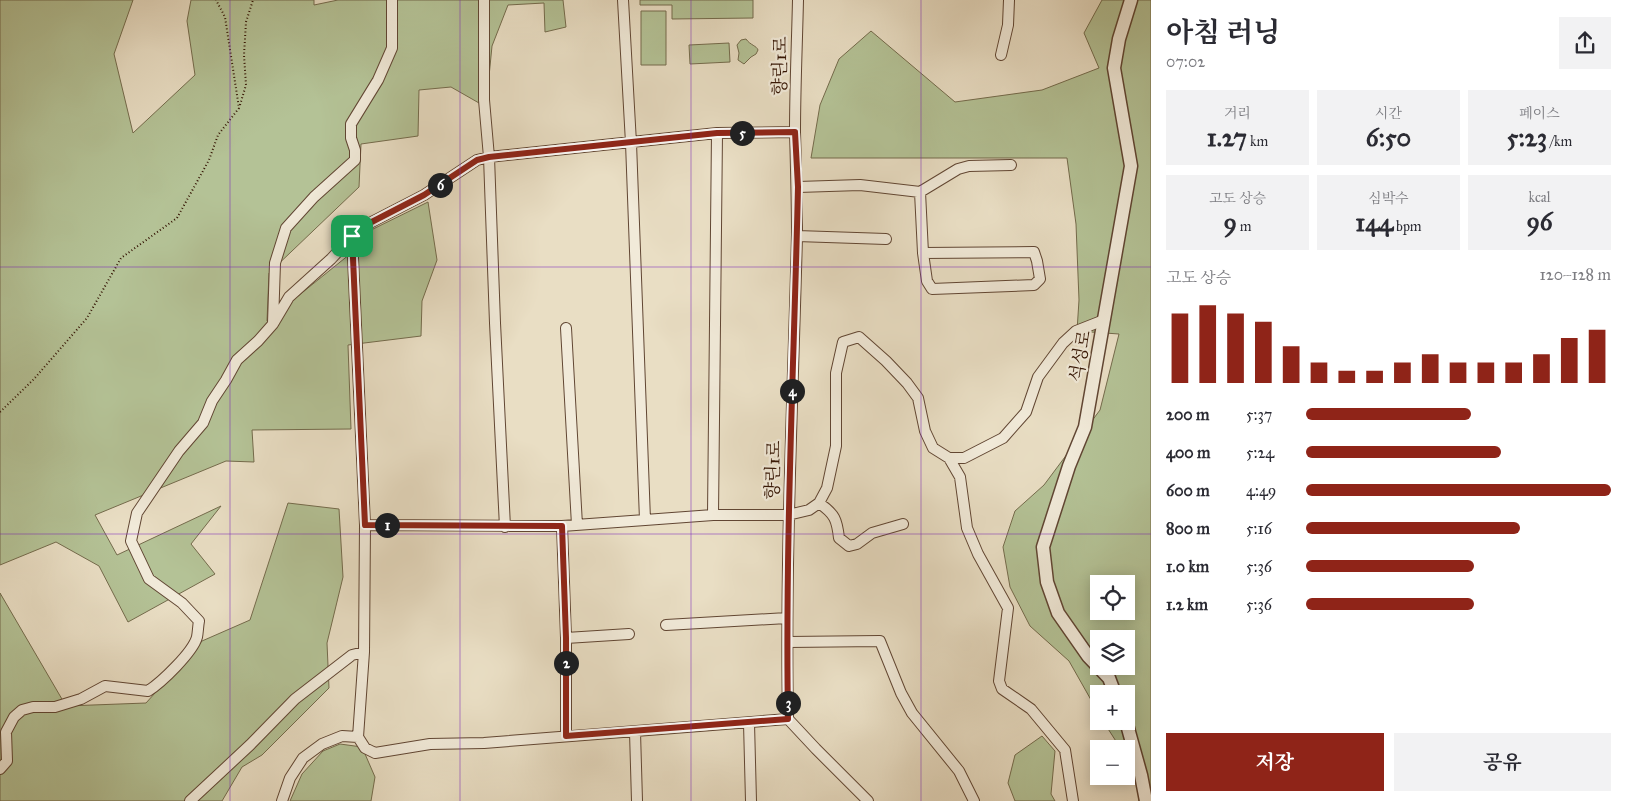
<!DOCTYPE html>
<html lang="ko">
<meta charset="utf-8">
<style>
body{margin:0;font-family:"IM FELL Great Primer","Noto Serif KR",serif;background:#f2f2f3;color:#2b2b33;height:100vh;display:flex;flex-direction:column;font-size:19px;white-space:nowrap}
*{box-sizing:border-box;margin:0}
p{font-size:16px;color:#7c7c81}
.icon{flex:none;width:28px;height:28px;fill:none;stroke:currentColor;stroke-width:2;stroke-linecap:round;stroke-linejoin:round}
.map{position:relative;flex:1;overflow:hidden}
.side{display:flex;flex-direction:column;background:#fff;width:475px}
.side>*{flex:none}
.buttons{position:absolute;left:1090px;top:575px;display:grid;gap:10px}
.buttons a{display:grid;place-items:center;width:45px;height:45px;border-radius:0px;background:#fff;box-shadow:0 2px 12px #0003;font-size:25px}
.pin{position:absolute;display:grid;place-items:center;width:42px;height:42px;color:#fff;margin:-21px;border-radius:10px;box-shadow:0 2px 8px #0006}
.km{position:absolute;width:25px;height:25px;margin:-12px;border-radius:50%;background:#222;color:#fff;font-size:14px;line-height:25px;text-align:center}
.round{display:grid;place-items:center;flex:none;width:52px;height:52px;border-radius:0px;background:#f2f2f3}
.overview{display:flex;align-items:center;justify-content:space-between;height:85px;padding:0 15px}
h1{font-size:28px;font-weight:700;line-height:38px}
.figures{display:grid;grid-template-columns:repeat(3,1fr);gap:8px;height:85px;padding:5px 15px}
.figures div{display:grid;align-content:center;border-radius:0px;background:#f2f2f3;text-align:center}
.figures b{font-size:25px;font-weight:700}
.figures small{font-size:14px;font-weight:400}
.figures p{font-size:14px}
.chart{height:140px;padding:10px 15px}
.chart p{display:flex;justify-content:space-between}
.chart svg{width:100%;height:90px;margin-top:5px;stroke:#8f2418;stroke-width:6}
.action{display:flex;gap:10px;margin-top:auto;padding:10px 15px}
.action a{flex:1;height:58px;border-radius:0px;background:#8f2418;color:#fff;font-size:20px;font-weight:700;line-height:58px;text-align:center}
.action a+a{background:#f2f2f3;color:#2b2b33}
ul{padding:0 15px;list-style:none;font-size:16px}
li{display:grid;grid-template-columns:80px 60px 1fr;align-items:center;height:38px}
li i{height:12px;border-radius:6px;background:#8f2418}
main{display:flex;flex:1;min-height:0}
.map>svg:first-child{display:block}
.green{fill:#b4c296;stroke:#746b4c;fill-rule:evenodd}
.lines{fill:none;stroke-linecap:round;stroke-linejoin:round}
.minor-casing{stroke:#614633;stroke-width:12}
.tertiary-casing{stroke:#614633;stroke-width:15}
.path{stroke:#341403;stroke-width:2;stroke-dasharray:1 2.5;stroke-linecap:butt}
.minor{stroke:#f1ead9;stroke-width:10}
.tertiary{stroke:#f1ead9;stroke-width:12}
.route-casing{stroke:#fff;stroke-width:10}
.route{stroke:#8f2418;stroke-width:6}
.grid{fill:none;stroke:#7b2cbf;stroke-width:1;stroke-opacity:0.55}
.labels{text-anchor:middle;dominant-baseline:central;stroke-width:4.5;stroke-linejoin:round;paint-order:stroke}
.street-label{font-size:18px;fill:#341403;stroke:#f1ead9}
</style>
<main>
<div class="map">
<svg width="1151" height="801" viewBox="0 0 1151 801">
<rect width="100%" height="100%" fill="#e9dec4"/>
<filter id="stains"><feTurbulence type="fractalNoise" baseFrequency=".004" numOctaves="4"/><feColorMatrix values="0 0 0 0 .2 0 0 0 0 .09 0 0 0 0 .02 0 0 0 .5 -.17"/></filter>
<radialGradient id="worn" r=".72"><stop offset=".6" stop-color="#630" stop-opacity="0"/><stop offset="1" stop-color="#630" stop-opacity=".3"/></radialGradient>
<path class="green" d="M 0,0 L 133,0 L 114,54 L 133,133 L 195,75 L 187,21 L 191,0 L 314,0 L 314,5 L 338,0 L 563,0 L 566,27 L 545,32 L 544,3 L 508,5 L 492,46 L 486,107 L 451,87 L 419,90 L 418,136 L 361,144 L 359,187 L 269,273 L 267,321 L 355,250 L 367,232 L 428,202 L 437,260 L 422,301 L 421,336 L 348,345 L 351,429 L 252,430 L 254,462 L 226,461 L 95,515 L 117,555 L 221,506 L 191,544 L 215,574 L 128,622 L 99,566 L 56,542 L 0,565 Z
M 640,0 L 753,0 L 753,18 L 672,19 L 672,5 L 640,5 Z
M 1102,0 L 1151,0 L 1151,801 L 1139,801 L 1138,774 L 1126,756 L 1126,749 L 1121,749 L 1103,721 L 1126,721 L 1126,694 L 1099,694 L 1099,714 L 1069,661 L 1030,626 L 1010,587 L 1003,547 L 1015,511 L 1044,485 L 1100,410 L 1119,334 L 1077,331 L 1079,300 L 1076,224 L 1067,158 L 811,158 L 820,105 L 839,59 L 871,31 L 955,102 L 1042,90 L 1099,68 L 1084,33 ZM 1099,584 L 1126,584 L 1126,611 L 1099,611 ZM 1099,639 L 1126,639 L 1126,666 L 1099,666 Z
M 641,11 L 666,11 L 666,65 L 641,65 Z
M 746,39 C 750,45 757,46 758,50 L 756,54 L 751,57 L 744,64 L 738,60 L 739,53 L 737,45 L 741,40 Z
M 729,43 L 730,62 L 690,64 L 689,45 Z
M 288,503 L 339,509 L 343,577 L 327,643 L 329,688 L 262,755 L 242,767 L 222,801 L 0,801 L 0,593 L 66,706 L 146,703 L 202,641 L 250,620 Z
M 1042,736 L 1055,751 L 1051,794 L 1055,801 L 1015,801 L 1008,783 L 1015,755 Z
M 340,744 L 362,747 L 375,777 L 371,801 L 290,801 L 302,774 L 323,751 Z"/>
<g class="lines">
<defs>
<path id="minor" d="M 484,0 L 484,100 L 489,157 L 495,323 L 505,527
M 623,0 L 631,143 L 645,520 L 713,515 L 788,515 L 809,510 L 819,503 L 827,488 L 836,446 L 836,373 L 843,342 L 859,337 L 886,361 L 907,383 L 918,398 L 925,431 L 933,448 L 949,458 L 964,458 L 1003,438 L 1026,412 L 1038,377 L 1063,343 L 1076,331 L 1104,320
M 1001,55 L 1008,25 L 1009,0
M 798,187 L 860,185 L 920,192 L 923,253 L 1034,252 L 1037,261 L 1040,279 L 1034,285 L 932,289 L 927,281 L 923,253
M 920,192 L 958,169 L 969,166 L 1011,165
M 352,236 L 365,525 L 364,652 L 358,737 L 365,748 L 375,753 L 430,744 L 484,743 L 788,719 C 785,557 793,396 797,235 C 797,200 796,167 795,132 C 795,88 797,44 798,0
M 797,236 L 886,239
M 273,323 L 275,263 L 286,228 L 314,197 L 355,160 L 355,150 L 351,138 L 351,124 L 378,80 L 392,48 L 392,0
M 566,328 L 577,525
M 949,458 L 960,477 L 967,528 L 978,554 L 1008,608 L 999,681 L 1002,689 L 1031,709 L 1065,750 L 1073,801
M 819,503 C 835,514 837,520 839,538 L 849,546 L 857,544 L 872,533 L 903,524
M 713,515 L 717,133
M 365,525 L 562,526 L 645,520
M 562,526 L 566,638 L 566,736
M 666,625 L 787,618
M 566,638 L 629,634
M 788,642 L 880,641 L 901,693 L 912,713 L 959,771 L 974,801
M 788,719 L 816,749 L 868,801
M 749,723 L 751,801
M 635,732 L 637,801
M 0,769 L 7,761 L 6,732 L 14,717 L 22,710 L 33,707 L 55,707 L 81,699 L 105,686 L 148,691 C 162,682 193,652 197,637 C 198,632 198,626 199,621 L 182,603 L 149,579 L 131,541 L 137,513 L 179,451 L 203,423 L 212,401 L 226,380 L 237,360 L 258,341 L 273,324 L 289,297 L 331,259 L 360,228 L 424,195 L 477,160 L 489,157 L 717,133 L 795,132
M 190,801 L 250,745 L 295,699 L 352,655 L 364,652
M 282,801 L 290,778 L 303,758 L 322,744 L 342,736 L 358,737"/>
<path id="tertiary" d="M 1115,694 L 1109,678 L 1088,656 L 1058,613 L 1047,582 L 1043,547 L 1069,466 L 1085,427 L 1131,166 L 1114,68 L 1119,39 L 1131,0
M 1126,721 L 1141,775 L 1146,801"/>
</defs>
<use href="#minor" class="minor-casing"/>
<use href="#tertiary" class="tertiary-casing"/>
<path class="path" d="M 240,105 L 246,85 L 244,55 L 246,22 L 253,0
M 0,412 L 34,379 L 87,318 L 121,258 L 177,218 L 209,160 L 218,135 L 239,108 L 225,17 L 216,0"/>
<use href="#minor" class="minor"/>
<use href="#tertiary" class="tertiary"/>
</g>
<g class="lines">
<defs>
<path id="route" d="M 795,132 L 798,187 C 794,364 785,541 788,719 L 566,736 L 566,638 L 562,526 L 365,525 L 352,236 L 360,228 L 424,195 L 477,160 L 489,157 L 717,133 Z"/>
</defs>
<use href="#route" class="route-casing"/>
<use href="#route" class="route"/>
</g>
<path class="grid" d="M 230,0 L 230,801M 460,0 L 460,801M 691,0 L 691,801M 921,0 L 921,801M 0,267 L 1151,267M 0,534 L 1151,534"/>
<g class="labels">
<g class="street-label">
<text transform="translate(780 66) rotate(-89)">향린1로</text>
<text transform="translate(1080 356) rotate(-80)">석성로</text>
<text transform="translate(773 470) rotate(-88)">향린1로</text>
</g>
</g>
<rect width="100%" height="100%" filter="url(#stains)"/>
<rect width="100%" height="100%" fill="url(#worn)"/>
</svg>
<div class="buttons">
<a><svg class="icon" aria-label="locate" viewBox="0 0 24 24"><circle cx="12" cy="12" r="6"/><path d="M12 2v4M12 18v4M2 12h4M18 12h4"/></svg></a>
<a><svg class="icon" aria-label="layers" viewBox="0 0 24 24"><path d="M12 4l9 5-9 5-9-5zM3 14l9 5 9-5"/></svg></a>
<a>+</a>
<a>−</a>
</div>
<div class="pin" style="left:352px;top:236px;background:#1e9e55"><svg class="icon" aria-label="arrive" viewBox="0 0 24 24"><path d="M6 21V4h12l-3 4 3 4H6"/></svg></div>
<b class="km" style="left:387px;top:525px">1</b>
<b class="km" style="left:566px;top:663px">2</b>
<b class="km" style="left:788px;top:703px">3</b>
<b class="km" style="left:792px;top:391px">4</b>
<b class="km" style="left:742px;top:133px">5</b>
<b class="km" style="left:440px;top:185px">6</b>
</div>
<section class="side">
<div class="overview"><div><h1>아침 러닝</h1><p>07:02</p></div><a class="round"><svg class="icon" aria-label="share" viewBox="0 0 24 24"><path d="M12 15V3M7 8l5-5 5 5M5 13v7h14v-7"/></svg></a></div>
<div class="figures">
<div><p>거리</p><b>1.27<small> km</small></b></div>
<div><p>시간</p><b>6:50</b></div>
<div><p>페이스</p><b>5:23<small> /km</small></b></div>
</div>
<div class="figures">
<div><p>고도 상승</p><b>9<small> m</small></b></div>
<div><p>심박수</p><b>144<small> bpm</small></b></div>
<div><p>kcal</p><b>96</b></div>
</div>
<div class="chart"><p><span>고도 상승</span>120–128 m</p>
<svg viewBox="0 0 160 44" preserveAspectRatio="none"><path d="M5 44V10M15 44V6M25 44V10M35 44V14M45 44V26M55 44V34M65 44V38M75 44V38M85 44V34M95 44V30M105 44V34M115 44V34M125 44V34M135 44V30M145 44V22M155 44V18"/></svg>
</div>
<ul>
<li><b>200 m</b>5:37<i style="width:54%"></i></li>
<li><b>400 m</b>5:24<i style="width:64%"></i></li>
<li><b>600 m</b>4:49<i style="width:100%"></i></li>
<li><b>800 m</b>5:16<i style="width:70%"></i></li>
<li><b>1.0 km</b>5:36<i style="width:55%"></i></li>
<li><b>1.2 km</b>5:36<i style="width:55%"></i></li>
</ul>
<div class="action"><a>저장</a><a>공유</a></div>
</section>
</main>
